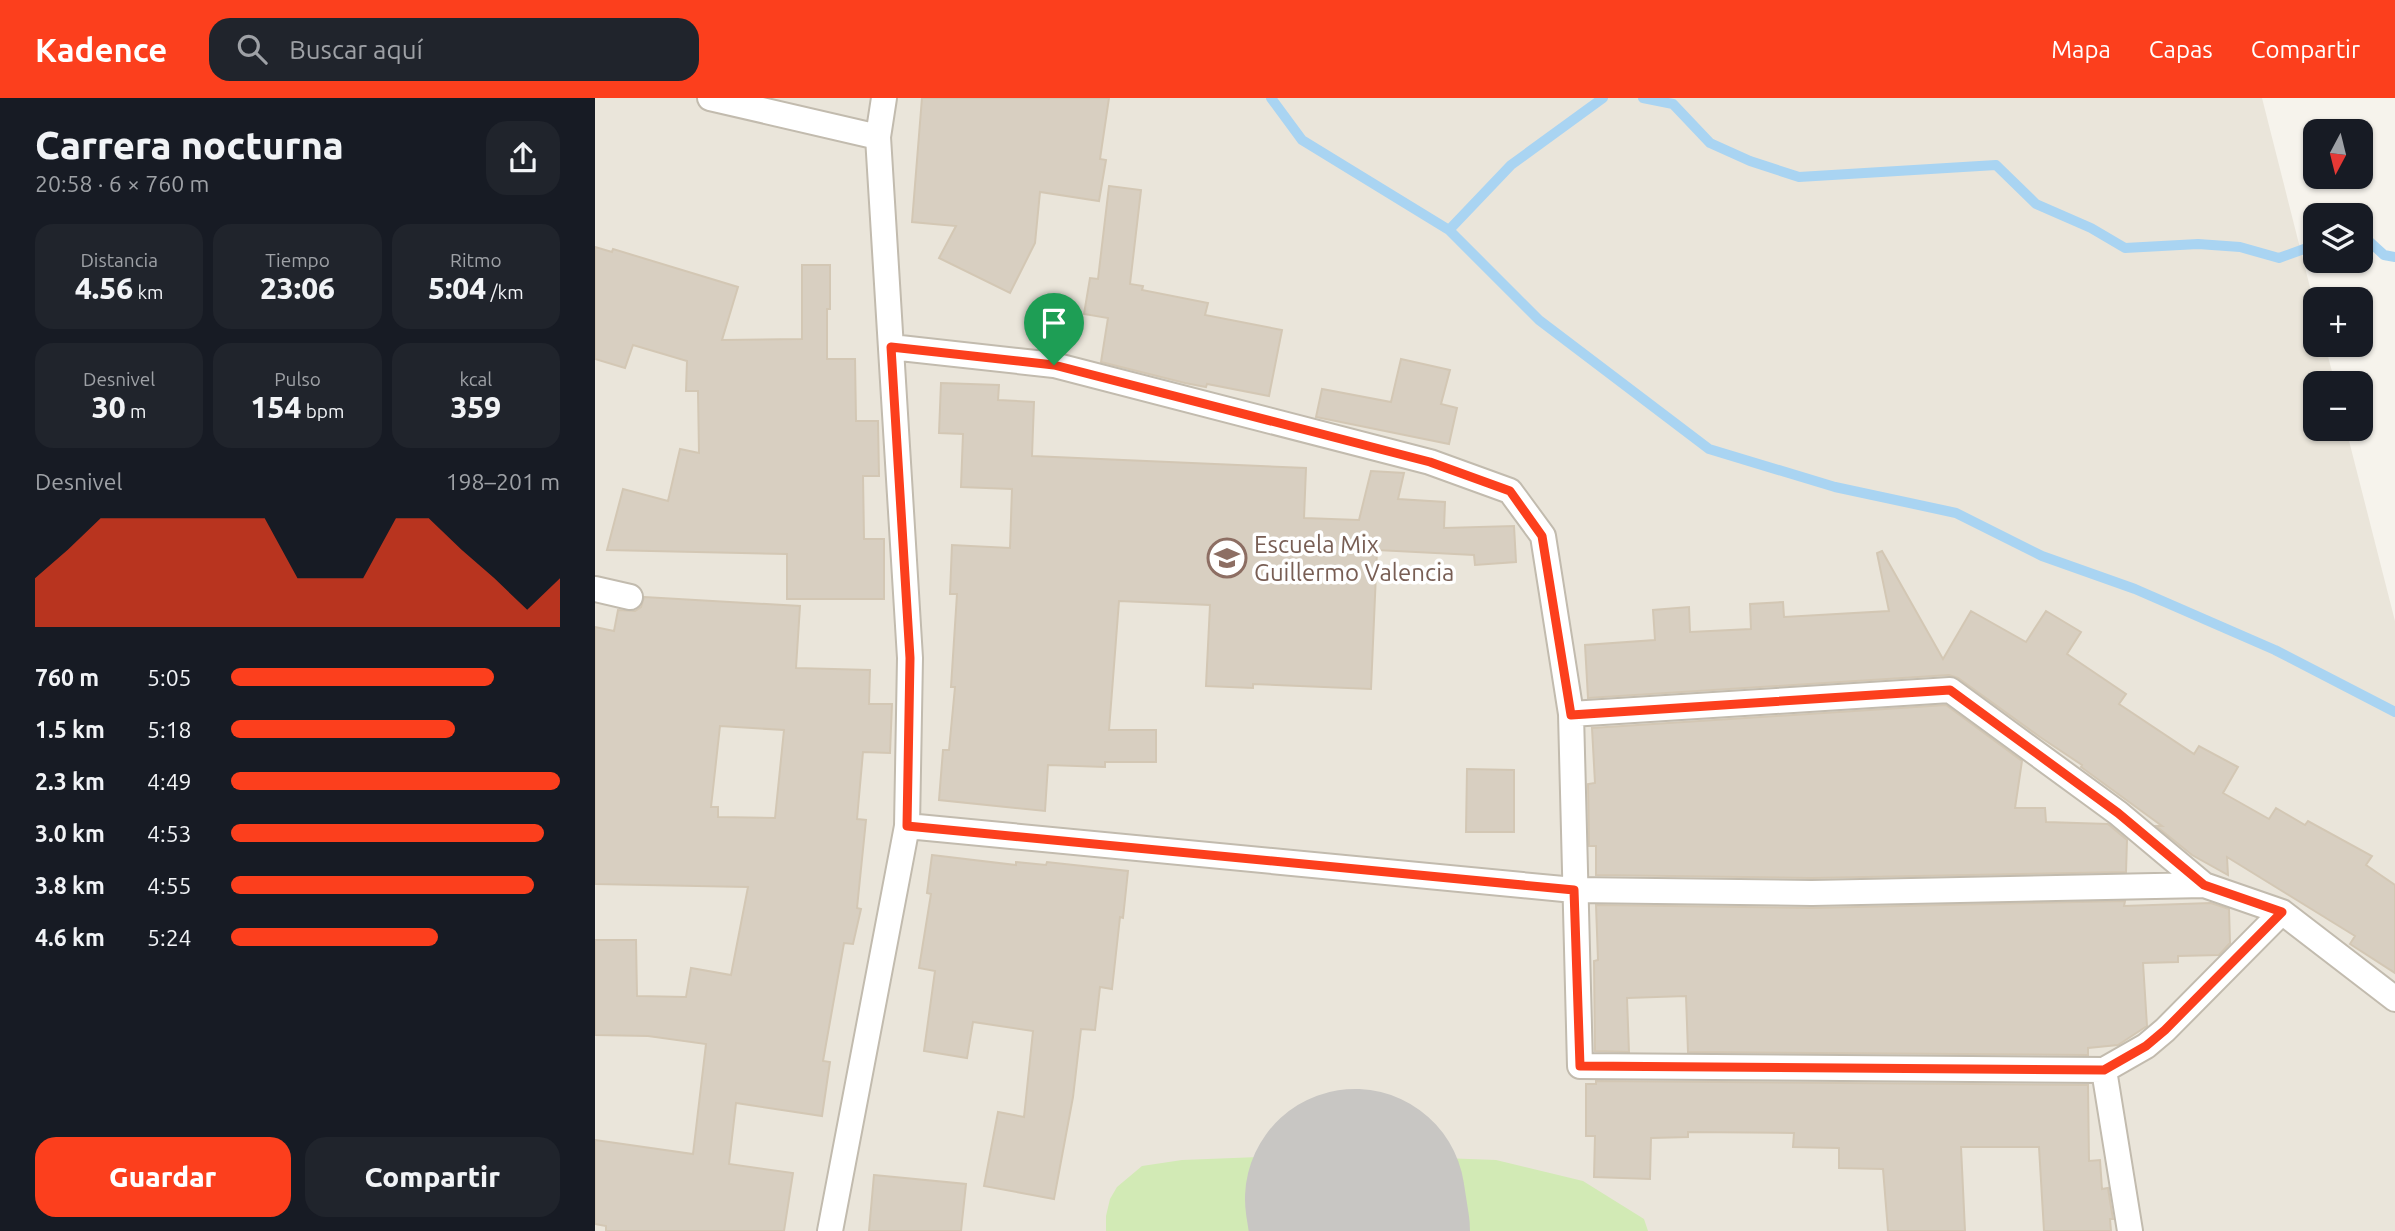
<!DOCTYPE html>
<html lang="es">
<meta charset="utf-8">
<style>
body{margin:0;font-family:Ubuntu,sans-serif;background:#20242c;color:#f1f3f6;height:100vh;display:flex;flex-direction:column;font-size:26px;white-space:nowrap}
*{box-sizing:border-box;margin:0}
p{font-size:23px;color:#9ea1a6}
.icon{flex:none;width:38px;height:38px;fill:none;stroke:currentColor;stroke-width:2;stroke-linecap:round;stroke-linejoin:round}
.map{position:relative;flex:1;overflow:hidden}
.side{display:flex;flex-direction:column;background:#171b24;width:595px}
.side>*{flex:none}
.needle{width:46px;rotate:187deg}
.fabs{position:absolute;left:1708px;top:21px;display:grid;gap:14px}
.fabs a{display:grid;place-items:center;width:70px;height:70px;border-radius:14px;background:#171b24;box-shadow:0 2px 5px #0004;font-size:35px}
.pin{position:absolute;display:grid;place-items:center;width:60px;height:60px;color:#fff;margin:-72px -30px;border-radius:50% 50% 50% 0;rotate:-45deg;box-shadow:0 0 7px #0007}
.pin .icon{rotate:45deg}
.round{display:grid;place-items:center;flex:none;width:74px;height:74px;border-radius:21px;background:#20242c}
.head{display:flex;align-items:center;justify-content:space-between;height:119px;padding:0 35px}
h1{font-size:38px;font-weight:800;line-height:52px}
.metrics{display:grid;grid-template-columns:repeat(3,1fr);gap:10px;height:119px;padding:7px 35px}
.metrics div{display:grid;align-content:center;border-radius:18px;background:#20242c;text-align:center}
.metrics b{font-size:30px;font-weight:800}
.metrics small{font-size:19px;font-weight:400}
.metrics p{font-size:19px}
.chart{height:196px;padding:14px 35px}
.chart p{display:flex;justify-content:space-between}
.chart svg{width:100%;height:126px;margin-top:7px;fill:#fc3f1d;opacity:.7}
.button{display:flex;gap:14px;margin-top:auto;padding:14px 35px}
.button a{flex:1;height:80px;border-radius:21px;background:#fc3f1d;color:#fff;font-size:28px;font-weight:800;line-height:80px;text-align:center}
.button a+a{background:#20242c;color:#f1f3f6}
ul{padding:0 35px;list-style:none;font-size:23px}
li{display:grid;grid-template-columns:112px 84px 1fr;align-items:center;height:52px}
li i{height:18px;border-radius:9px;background:#fc3f1d}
header{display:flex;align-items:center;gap:42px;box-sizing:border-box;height:98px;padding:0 35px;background:#fc3f1d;color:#fff}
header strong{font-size:33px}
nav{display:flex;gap:38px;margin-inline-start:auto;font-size:24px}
.search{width:490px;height:63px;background:#20242c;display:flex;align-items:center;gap:18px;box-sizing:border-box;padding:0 24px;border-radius:21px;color:#9ea1a6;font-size:26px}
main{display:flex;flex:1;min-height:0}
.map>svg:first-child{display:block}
.residential{fill:#eae5da}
.green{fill:#d2eab5}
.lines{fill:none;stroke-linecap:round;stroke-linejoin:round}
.stream{stroke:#a9d4f2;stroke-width:10}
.runway{stroke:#c8c6c3;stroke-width:220}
.building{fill:#d8cfc1;stroke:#d3c7b4;stroke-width:2;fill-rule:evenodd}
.street-casing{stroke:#c2bbae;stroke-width:28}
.street{stroke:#fff;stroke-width:24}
.route-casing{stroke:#fff;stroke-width:14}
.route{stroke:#fc3f1d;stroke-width:9}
.labels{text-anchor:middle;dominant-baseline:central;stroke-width:7;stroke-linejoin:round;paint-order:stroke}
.education-label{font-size:24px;fill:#785e54;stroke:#fff;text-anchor:start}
</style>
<header>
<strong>Kadence</strong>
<div class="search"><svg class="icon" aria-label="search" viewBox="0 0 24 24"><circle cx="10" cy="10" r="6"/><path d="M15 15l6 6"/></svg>Buscar aquí</div>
<nav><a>Mapa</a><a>Capas</a><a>Compartir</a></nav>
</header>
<main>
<section class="side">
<div class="head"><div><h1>Carrera nocturna</h1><p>20:58 · 6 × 760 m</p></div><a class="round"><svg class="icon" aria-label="share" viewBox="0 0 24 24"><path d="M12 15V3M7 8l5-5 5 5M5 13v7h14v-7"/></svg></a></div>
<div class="metrics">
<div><p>Distancia</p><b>4.56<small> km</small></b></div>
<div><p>Tiempo</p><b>23:06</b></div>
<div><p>Ritmo</p><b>5:04<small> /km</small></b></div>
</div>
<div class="metrics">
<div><p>Desnivel</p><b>30<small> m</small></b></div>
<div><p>Pulso</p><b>154<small> bpm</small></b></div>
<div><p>kcal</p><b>359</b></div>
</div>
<div class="chart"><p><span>Desnivel</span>198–201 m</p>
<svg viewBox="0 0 160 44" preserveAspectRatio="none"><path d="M0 44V27L10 17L20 6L30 6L40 6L50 6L60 6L70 6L80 27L90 27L100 27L110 6L120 6L130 17L140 27L150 38L160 27V44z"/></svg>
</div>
<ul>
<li><b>760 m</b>5:05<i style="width:80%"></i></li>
<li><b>1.5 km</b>5:18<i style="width:68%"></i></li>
<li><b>2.3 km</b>4:49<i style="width:100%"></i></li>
<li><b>3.0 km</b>4:53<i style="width:95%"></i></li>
<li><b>3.8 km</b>4:55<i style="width:92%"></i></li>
<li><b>4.6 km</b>5:24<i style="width:63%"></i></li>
</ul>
<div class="button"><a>Guardar</a><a>Compartir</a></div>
</section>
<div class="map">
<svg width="1800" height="1133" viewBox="0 0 1800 1133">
<rect width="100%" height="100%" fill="#f6f3ec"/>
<path class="residential" d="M 0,0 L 1667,0 L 1720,209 L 1720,247 L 1730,247 L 1740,285 L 1720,285 L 1720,331 L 1751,331 L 1800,523 L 1800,1133 L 0,1133 Z"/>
<path class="green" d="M 740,1056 L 901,1062 L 988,1083 L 1049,1121 L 1053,1133 L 843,1133 L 835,1104 L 735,1093 L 682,1113 L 680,1133 L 511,1133 L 511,1118 L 515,1101 L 522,1089 L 547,1068 L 587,1062 Z"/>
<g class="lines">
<path class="stream" d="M 676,0 L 707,42 L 854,132 L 944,222 L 1114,351 L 1240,389 L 1361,415 L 1447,458 L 1540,491 L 1680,552 L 1800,614
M 1048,0 L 1078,6 L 1115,45 L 1155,63 L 1204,79 L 1401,67 L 1441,106 L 1496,130 L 1530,150 L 1603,146 L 1645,149 L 1684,160 L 1720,147
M 854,132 L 916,67 L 1008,0
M 1766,136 L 1789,157 L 1800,159"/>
<path class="runway" d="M 760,1101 L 765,1133"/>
</g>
<path class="building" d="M 327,0 L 514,0 L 505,61 L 511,62 L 504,103 L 445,94 L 440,145 L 415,195 L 344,160 L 361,128 L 317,124 Z
M 514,88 L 546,92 L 535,186 L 548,188 L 547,192 L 613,205 L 610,217 L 687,232 L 674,298 L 612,286 L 611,289 L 590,285 L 506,264 L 513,220 L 489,216 L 495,180 L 503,181 Z
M 0,149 L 17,154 L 18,151 L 143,189 L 127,242 L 207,241 L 207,167 L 235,167 L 235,211 L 232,211 L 232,261 L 260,261 L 261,323 L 283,323 L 284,378 L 268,378 L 269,441 L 289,441 L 289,501 L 192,501 L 192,456 L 12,452 L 28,391 L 73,403 L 85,351 L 104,355 L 103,293 L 91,293 L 92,263 L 38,247 L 30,270 L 0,261 Z
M 806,261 L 855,272 L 846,306 L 862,310 L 854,346 L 721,319 L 727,291 L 796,304 Z
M 346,285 L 404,287 L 403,302 L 439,304 L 437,358 L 711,370 L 709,420 L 764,422 L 776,373 L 809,375 L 803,401 L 850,404 L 849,430 L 919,428 L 921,464 L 880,467 L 879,457 L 782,452 L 776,591 L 658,586 L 658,590 L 611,588 L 615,507 L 524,503 L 514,632 L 561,632 L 561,664 L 510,664 L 510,669 L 453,667 L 450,713 L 344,702 L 348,652 L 354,652 L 360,589 L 356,589 L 362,496 L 355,496 L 357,447 L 415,450 L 417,391 L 366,389 L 368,336 L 344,335 Z
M 1287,453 L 1348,561 L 1376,513 L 1431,544 L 1451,513 L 1486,534 L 1472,556 L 1531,596 L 1524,606 L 1599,656 L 1604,648 L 1643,669 L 1628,695 L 1674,721 L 1681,710 L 1710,727 L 1713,723 L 1777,758 L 1771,767 L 1800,787 L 1800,875 L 1755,846 L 1760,838 L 1632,759 L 1633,777 L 1597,757 L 1561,728 L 1567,728 L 1486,669 L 1487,667 L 1445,639 L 1363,580 L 1354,577 L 993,600 L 990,547 L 1060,542 L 1058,512 L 1094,509 L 1095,534 L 1156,531 L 1155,506 L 1188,504 L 1189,519 L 1294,513 L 1282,455 Z
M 49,499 L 205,508 L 201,570 L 275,572 L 274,606 L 297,606 L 295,655 L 268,654 L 262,721 L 271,722 L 262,810 L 266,811 L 258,846 L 249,845 L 228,963 L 235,964 L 227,1018 L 141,1005 L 134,1066 L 198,1075 L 189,1133 L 11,1133 L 11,1128 L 0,1126 L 0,1042 L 98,1056 L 111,946 L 53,938 L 0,937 L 0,842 L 41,842 L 42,898 L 91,899 L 96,870 L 136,877 L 153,789 L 0,786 L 0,529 L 19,533 L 23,512 L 40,513 L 46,509 ZM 125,628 L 189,632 L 180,720 L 123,719 L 123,709 L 116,709 Z
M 1351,607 L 1427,663 L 1420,710 L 1450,710 L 1451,724 L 1513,726 L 1532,742 L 1531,774 L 1217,780 L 1001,777 L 1001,748 L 994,748 L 993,686 L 1000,685 L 997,630 Z
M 872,671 L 919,672 L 919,734 L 871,734 Z
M 337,757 L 421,767 L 421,764 L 451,767 L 452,764 L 533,773 L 528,820 L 525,819 L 517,891 L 505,889 L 500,932 L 486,931 L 478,999 L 459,1101 L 389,1088 L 403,1014 L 429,1019 L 438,933 L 378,924 L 372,960 L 329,953 L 340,873 L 324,870 L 336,796 L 332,795 Z
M 1530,803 L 1529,808 L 1616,805 L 1634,811 L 1635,845 L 1624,857 L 1583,858 L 1583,864 L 1548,865 L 1552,928 L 1523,947 L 1493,950 L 1493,957 L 1093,954 L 1091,898 L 1032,900 L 1034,954 L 1000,953 L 999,863 L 1003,862 L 1001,807 L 1217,810 Z
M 1001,983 L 1493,987 L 1494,1063 L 1505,1062 L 1507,1091 L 1513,1090 L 1518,1121 L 1515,1121 L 1516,1133 L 1449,1133 L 1444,1049 L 1366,1049 L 1370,1133 L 1293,1133 L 1288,1071 L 1244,1070 L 1244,1050 L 1198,1049 L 1199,1035 L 1093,1034 L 1093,1039 L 1056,1040 L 1055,1081 L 999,1079 L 1000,1038 L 991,1038 L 991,986 L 1001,986 Z
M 279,1077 L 371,1086 L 366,1133 L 274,1133 Z"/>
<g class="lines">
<defs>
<path id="street" d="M 115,0 L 283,39
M 296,249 L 459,267 L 835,364 L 915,393 L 948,438 L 976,616 L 985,968 L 1509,972 L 1551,948 L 1570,932 L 1687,814
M 0,491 L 35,499
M 976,616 L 1355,592 L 1523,715 L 1609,787 L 1687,814 L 1800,901
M 312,728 L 979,792 L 1217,795 L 1609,787
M 1509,972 L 1535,1133
M 235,1133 L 312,728 L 315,560 L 283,39 L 289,0"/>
</defs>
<use href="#street" class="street-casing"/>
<use href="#street" class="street"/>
</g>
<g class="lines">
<defs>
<path id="route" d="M 296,249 L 459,267 L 835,364 L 915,393 L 947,438 L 976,617 L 1355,592 L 1523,715 L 1609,787 L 1687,814 L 1570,932 L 1551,948 L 1509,972 L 985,968 L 979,792 L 312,728 L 315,560 Z"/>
</defs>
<use href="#route" class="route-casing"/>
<use href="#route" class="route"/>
</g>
<defs>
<symbol id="school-ring" viewBox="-11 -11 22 22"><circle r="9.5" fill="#fff" stroke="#8d6e63" stroke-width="1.5"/><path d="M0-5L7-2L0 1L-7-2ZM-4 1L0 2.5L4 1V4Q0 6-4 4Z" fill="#8d6e63"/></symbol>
</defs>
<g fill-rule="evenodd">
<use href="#school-ring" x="610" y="438" width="44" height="44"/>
</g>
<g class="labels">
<g class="education-label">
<text x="659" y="446">Escuela Mix<tspan x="659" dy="28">Guillermo Valencia</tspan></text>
</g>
</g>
</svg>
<div class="fabs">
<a><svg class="needle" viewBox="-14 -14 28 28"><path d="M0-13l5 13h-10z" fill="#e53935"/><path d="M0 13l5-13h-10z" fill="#9ea1a6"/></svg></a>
<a><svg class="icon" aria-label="layers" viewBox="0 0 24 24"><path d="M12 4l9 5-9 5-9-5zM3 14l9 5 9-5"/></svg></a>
<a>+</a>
<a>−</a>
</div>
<div class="pin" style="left:459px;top:267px;background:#1e9e55"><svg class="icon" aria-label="arrive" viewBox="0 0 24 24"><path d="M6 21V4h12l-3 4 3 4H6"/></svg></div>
</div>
</main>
